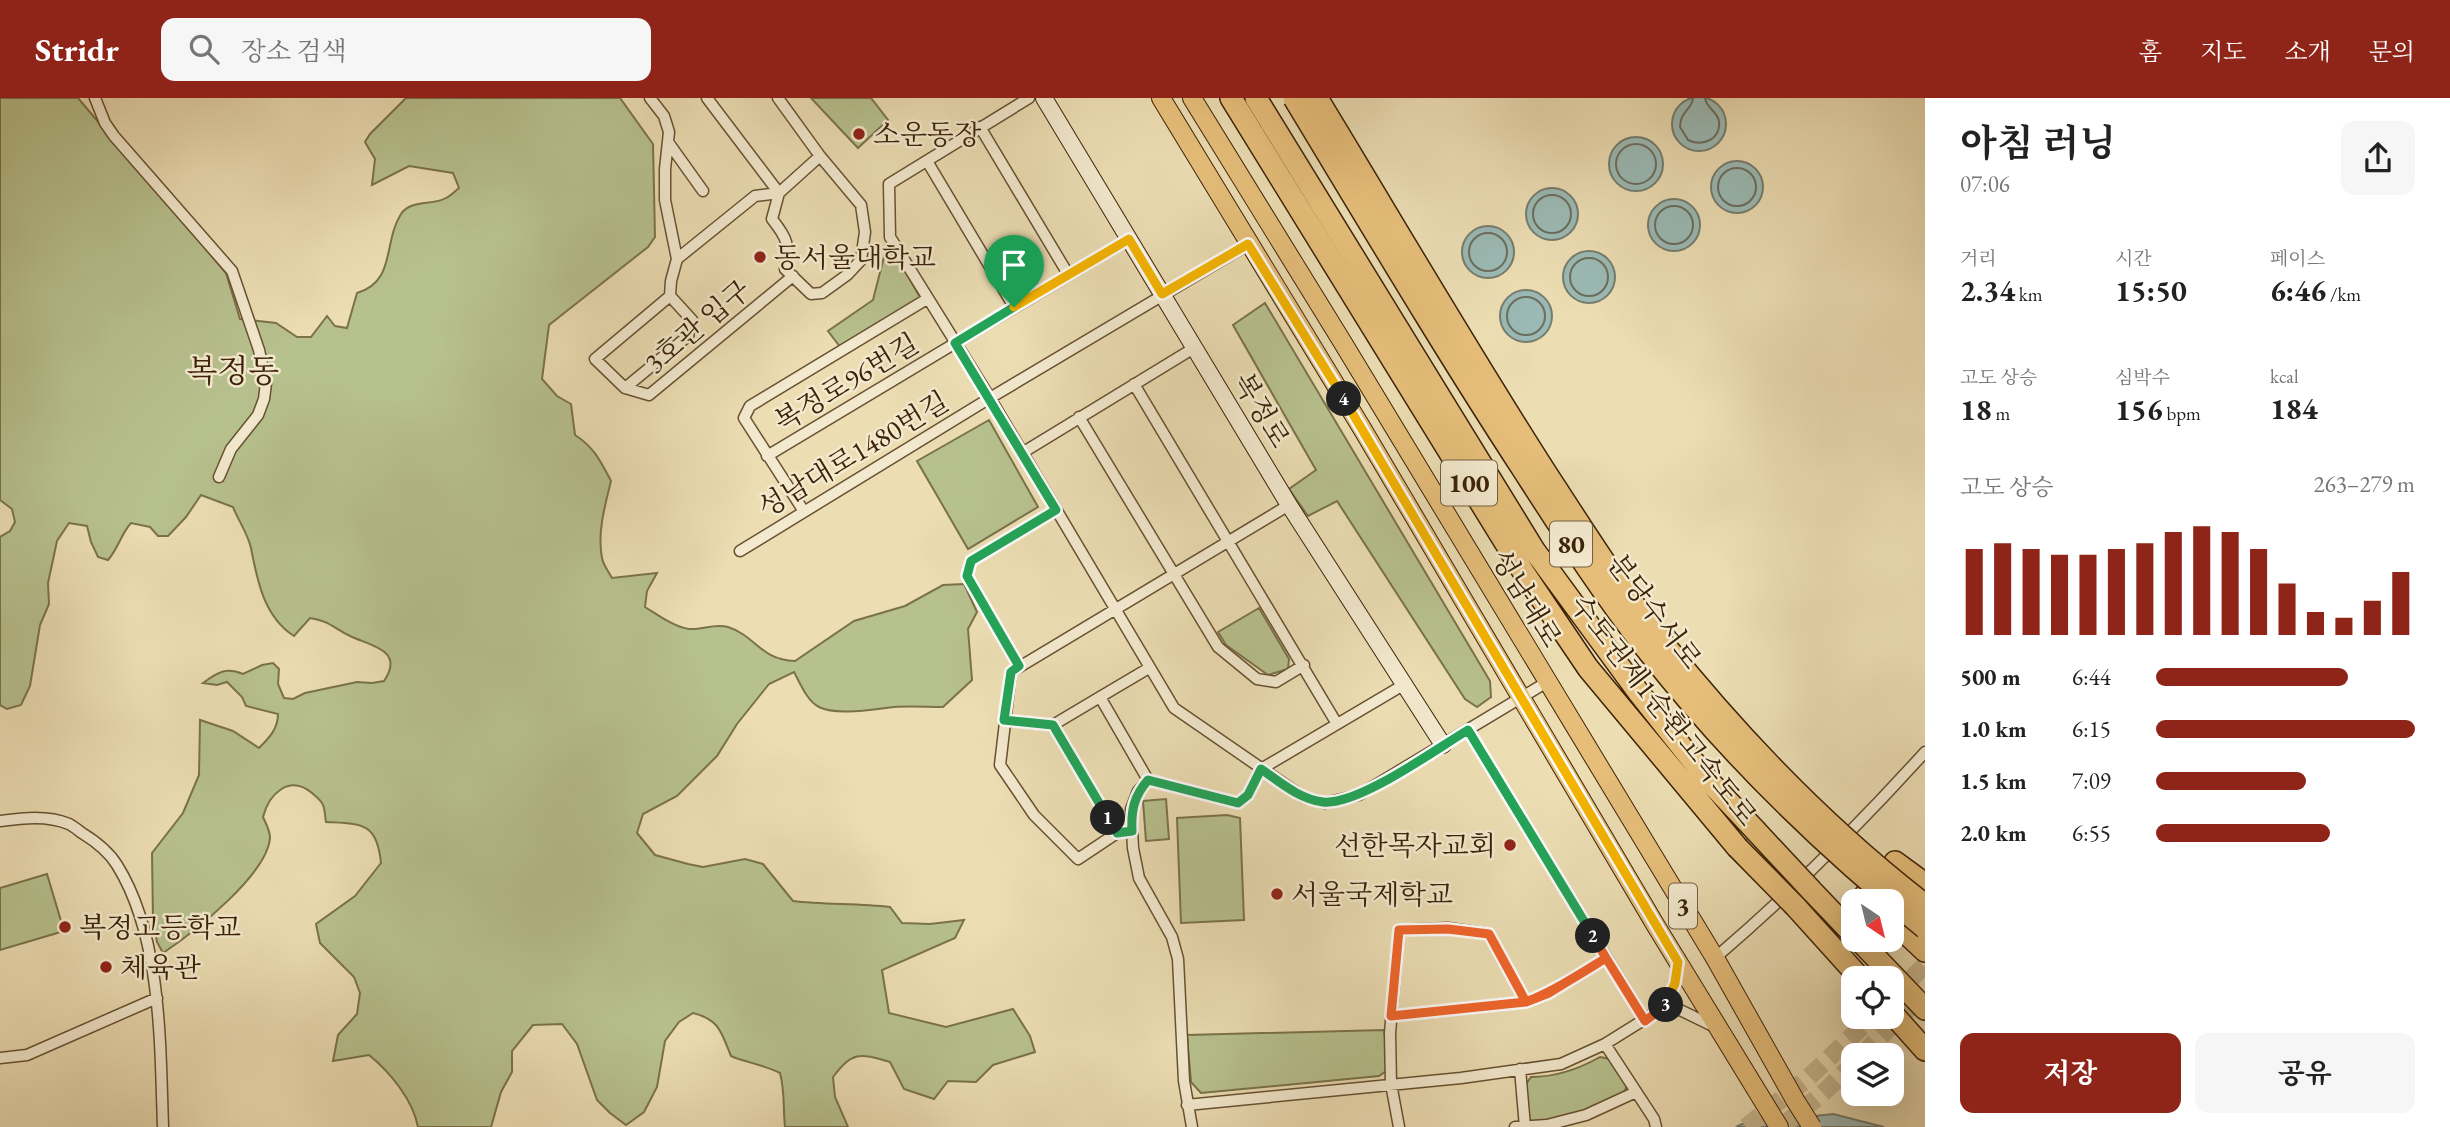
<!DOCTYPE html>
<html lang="ko">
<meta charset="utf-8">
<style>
body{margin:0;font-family:"EB Garamond","Noto Serif KR",serif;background:#f6f6f6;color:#222;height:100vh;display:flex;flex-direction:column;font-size:26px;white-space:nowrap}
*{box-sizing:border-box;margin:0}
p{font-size:23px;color:#767676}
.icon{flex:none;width:38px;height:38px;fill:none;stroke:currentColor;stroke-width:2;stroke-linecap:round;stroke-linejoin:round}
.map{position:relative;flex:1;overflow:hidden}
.sheet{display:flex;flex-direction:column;background:#fff;width:525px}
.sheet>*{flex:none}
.needle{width:46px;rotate:145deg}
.fabs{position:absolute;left:1841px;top:791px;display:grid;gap:14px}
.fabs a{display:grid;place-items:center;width:63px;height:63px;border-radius:14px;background:#fff;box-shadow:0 7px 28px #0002;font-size:35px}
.pin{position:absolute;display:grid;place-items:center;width:60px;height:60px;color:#fff;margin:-72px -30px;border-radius:50% 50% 50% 0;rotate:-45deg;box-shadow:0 0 7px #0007}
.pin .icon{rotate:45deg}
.km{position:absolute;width:35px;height:35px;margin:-18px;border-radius:50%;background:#222;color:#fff;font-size:19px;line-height:35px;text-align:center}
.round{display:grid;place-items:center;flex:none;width:74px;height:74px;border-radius:14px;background:#f6f6f6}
.summary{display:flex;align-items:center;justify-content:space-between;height:119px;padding:0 35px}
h1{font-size:38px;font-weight:700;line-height:52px}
.figures{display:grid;grid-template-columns:repeat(3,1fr);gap:10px;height:119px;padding:7px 35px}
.figures div{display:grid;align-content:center}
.figures b{font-size:30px;font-weight:700}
.figures small{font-size:19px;font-weight:400}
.figures p{font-size:19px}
.chart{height:196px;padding:14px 35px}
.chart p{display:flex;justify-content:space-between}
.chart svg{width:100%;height:126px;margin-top:7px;stroke:#8f2418;stroke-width:6}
.cta{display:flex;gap:14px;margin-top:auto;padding:14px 35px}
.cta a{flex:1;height:80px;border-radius:14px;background:#8f2418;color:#fff;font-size:28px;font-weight:700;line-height:80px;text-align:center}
.cta a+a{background:#f6f6f6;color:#222}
ul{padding:0 35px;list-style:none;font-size:23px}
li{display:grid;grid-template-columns:112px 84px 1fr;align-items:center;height:52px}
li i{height:18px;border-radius:9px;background:#8f2418}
header{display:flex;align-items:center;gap:42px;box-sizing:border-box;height:98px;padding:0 35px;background:#8f2418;color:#fff}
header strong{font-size:33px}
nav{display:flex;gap:38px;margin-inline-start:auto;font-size:24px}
.search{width:490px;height:63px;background:#f6f6f6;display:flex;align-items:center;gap:18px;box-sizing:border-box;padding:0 24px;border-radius:14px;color:#767676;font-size:26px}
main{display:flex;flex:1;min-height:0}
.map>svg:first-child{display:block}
.green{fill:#b7c18e;stroke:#7a724a;stroke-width:2}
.water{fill:#9bbab5;stroke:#757d6f;stroke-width:2}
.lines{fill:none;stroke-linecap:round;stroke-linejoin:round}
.shore{stroke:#6c6e5e;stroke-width:2}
.primary-tunnel{stroke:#c9b891;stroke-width:18;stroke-dasharray:18 9;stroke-linecap:butt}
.street-casing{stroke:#685132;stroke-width:13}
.secondary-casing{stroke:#3c2207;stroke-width:18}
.primary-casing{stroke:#3c2207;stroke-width:20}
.highway-casing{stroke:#3c2207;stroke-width:24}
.street{stroke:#f3e9ce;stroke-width:10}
.secondary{stroke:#f3e9ce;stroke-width:16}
.primary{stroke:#e6be7a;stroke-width:18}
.highway{stroke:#e6be7a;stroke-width:21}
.primary-bridge-casing{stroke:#3c2207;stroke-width:20;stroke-linecap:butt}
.highway-bridge-casing{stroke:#3c2207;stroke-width:24;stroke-linecap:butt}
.primary-bridge{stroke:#e6be7a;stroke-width:18}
.highway-bridge{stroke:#e6be7a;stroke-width:21}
.split-1-casing{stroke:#fff;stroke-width:14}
.split-2-casing{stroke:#fff;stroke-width:14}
.split-3-casing{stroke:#fff;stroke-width:14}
.split-4-casing{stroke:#fff;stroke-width:14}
.split-5-casing{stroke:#fff;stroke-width:14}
.split-1{stroke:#22a559;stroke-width:9}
.split-2{stroke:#22a559;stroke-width:9}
.split-3{stroke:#f0652b;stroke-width:9}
.split-4{stroke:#f5b400;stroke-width:9}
.split-5{stroke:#f5b400;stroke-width:9}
.poi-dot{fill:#8f2418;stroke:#f3e9ce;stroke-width:2.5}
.labels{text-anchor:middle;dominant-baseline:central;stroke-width:5;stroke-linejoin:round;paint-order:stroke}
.shield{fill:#f3e9ce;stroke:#735e43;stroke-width:2}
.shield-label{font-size:26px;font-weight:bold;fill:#3c2207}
.poi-label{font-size:28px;fill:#3c2207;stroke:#f3e9ce;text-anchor:start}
.street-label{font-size:28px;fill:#3c2207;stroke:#f3e9ce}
.quarter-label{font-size:32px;fill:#3c2207;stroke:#f3e9ce}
</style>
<header>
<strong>Stridr</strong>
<div class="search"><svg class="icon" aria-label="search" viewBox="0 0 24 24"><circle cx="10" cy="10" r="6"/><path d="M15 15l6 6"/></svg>장소 검색</div>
<nav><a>홈</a><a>지도</a><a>소개</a><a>문의</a></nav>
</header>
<main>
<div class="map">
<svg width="1925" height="1029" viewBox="0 0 1925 1029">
<rect width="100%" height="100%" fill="#ecddb3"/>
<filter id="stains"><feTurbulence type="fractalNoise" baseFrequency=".00286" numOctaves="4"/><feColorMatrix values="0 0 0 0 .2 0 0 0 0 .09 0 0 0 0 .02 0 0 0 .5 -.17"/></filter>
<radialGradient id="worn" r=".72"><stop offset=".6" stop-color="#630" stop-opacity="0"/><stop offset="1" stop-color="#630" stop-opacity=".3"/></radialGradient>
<path class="green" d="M 0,0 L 78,0 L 226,175 L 240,221 L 276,225 L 297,239 L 311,239 L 327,218 L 335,228 L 347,230 L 357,195 C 396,184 383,144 401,116 C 411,101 432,108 446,100 C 451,98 455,93 459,90 L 453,75 L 409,68 L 372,87 L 375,61 L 365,44 L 370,36 L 406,0 L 620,0 L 653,46 L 655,139 L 648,149 L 549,227 L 542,281 L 557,298 L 571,306 L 575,337 C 594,349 601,364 611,383 C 605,407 597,435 602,460 C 603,467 609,474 612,480 L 657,475 L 647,493 L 645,509 C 658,517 674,529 689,531 C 702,532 715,525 728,529 C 756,538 760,562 795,563 L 854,523 L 905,508 L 943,487 L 964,486 L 977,514 L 968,531 L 972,582 L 943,609 C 927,609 910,608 894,609 C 874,611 837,618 819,609 C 807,603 800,585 794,574 L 769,586 L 737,626 L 717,658 L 677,698 L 643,716 L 637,735 L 655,757 L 688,766 L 703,769 L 745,761 L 763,766 L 793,803 C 825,807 857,805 890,809 L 902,825 L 930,826 L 964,822 L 955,840 L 882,872 L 889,915 L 946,929 L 1013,911 L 1030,938 L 1035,954 L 993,967 L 976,984 L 948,983 L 934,1001 L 904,991 L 890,964 C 859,955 853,953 833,979 L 835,999 L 848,1029 L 785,1029 C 783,1010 785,993 780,975 C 765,967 747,965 731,958 C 721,934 720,922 693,915 L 679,924 L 665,943 L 657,989 L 644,1014 L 626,1027 L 610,1015 L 597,1002 L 577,946 L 562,926 L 533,927 L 512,953 L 512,974 L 501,994 L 491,1029 L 418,1029 C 413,1002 390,974 369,957 L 333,963 L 338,937 L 357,916 L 360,895 L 354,879 L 320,845 L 316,826 L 355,798 L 381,765 C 377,724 362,726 326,724 C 325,719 325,711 323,707 C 321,702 315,698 312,695 C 289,676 269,696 263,719 C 266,726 270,732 270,740 C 267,777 193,835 163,855 L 157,844 L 153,823 L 152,755 L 183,715 L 199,677 L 200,622 L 233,633 L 259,650 C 269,640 278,631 278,616 L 246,608 L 242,599 L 227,584 L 217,587 L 203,585 C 218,574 226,569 243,576 L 262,567 L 273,565 L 279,571 L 278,586 L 284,600 L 293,601 L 305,595 L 357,584 L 372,585 L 384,583 C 405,552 371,548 350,538 C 333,530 330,523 310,520 L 294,538 C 264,519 257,482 251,450 C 248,436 238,422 233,409 L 201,397 L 186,419 L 168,438 L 158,438 L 150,429 L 131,425 C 121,436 118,451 108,462 L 98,459 L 91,444 L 87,428 L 69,425 L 57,443 L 48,485 L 49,506 L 40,527 L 30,588 L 21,607 L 7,611 L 0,607 L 0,439 L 10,433 L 15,424 L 12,411 L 0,402 Z
M 811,0 L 871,0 L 888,22 L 858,50 Z
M 888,143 L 921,201 L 841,250 L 828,233 L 873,202 Z
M 1265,205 L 1490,583 L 1491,599 L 1477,609 L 1465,601 L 1337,403 L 1308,418 L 1289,391 L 1316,372 L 1233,227 Z
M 989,322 L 1038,409 L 968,451 L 917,363 Z
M 1259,510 L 1289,561 L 1288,571 L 1268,577 L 1226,547 L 1218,534 Z
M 1166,701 L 1169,741 L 1146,743 L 1143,703 Z
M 1227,717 L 1240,720 L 1244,822 L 1181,825 L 1177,720 Z
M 47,776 L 64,833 L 0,852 L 0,790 Z
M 1384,932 L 1389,971 L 1379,978 L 1201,995 L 1191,984 L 1187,937 Z
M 1600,959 L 1610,961 L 1627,987 L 1624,995 L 1585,1015 L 1533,1025 L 1525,1018 L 1524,989 L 1531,979 C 1556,979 1577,972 1600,959 Z"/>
<path class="water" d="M1672 26a27 27 0 1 1 54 0a27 27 0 1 1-54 0Z
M1609 66a27 27 0 1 1 54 0a27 27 0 1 1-54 0Z
M1711 89a26 26 0 1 1 52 0a26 26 0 1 1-52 0Z
M1526 116a26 26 0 1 1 52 0a26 26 0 1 1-52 0Z
M1648 127a26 26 0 1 1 52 0a26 26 0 1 1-52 0Z
M1462 154a26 26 0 1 1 52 0a26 26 0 1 1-52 0Z
M1563 179a26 26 0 1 1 52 0a26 26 0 1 1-52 0Z
M1500 218a26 26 0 1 1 52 0a26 26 0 1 1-52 0Z
M 1833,1016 L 1884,1029 L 1736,1029 L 1742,1026 Z"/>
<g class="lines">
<path class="shore" d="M 1693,0 C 1692,12 1680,13 1680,29 L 1688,42 C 1702,49 1721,42 1719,23 C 1717,13 1706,10 1705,0
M1616 66a20 20 0 1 1 40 0a20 20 0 1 1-40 0Z
M1718 89a19 19 0 1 1 38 0a19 19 0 1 1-38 0Z
M1533 116a19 19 0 1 1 38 0a19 19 0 1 1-38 0Z
M1655 127a19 19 0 1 1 38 0a19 19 0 1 1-38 0Z
M1469 154a19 19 0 1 1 38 0a19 19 0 1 1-38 0Z
M1570 179a19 19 0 1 1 38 0a19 19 0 1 1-38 0Z
M1507 218a19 19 0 1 1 38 0a19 19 0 1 1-38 0Z"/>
<path class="primary-tunnel" d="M 1892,900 L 1925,867
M 1862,957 L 1925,895
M 1746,1029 L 1808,980 L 1872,919
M 1781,1029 L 1823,995 L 1853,966"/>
<defs>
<path id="street" d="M 95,0 L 105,25 L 114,38 L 232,173 L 259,252 L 266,285 L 264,301 L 258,317 L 231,351 L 219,379
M 650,0 L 664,18 L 669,34 L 665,71 L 665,102 L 677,161 L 671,183 L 670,198 L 692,222 L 688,238 L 625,290 L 595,261 L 670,198
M 707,0 L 779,95 L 772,121 C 787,140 790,146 785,171 L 811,196 L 822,195 L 847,177 L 861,162 L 865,134 L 861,107 L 820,58 L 778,0
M 1029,0 L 889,86 L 890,139 L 990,300 L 1174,610 L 1303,699 L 1325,705 L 1359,697 L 1547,584
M 980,29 L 1068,176
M 668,44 L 703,93
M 927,63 L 1014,209
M 677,161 L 755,98 L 779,95 L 820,58
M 1134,286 L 1337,626
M 625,290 L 649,297 L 793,178
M 1079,319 L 1218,549 L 1257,581 L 1276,584 L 1304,567
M 1022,355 L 1194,250
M 767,358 L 1129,141
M 803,412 L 744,320 L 750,308 L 927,201
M 740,453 L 990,300 L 1249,146
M 1019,568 L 967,478 L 971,463 L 1056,412
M 1004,622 L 1053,627 L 1117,735
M 1053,627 L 1100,599
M 1468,632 L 1645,923
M 1148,682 L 1100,599 L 1149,570
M 0,723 C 23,720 47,717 69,726 C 73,728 78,732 82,735 C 95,743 109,754 117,767 C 162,839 160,947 163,1029
M 1132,733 L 1117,735 L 1078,761 L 1034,717 L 1000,667 L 1011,574 L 1289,407
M 1715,860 C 1790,796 1859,727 1925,654
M 1666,908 L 1676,910 L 1715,929
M 1391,918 L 1526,904 L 1549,895 L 1606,860
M 1605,946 L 1654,1021 L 1656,1029
M 0,960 L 27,957 L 157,900
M 1520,971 L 1525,1029
M 1187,1007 L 1461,980 L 1561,966 L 1605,946 L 1666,908 L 1675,885 L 1678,864
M 1192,1029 L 1184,983 L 1178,861 L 1172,839 L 1139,780 L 1133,750 L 1131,711 L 1138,693 L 1148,682 L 1238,705 L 1248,697 L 1261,671 L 1405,586
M 1399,1029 L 1391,986 L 1390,935 L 1399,832 L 1448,830 L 1489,836 L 1526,904
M 1515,1029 L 1547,1027 L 1586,1017 L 1636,994"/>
<path id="secondary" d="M 1044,0 L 1289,407 L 1443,647"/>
<path id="primary" d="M 1161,0 L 1363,332 L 1656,828 L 1779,1029
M 1192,0 L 1343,245 L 1715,860 L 1795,1002"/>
<path id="highway" d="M 1231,0 L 1524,475 L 1588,570 L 1737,749
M 1256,0 L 1534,452 L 1639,595 L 1708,682 L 1755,732
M 1895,764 L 1925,786
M 1811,792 L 1853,836
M 1865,797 L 1872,803
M 1795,808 L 1860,880
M 1892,822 L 1925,853
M 1859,842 L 1925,911
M 1892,915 L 1925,952"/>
</defs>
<use href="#street" class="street-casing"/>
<use href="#secondary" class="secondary-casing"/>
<use href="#primary" class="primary-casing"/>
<use href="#highway" class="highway-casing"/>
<use href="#street" class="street"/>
<use href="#secondary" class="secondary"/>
<use href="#primary" class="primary"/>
<use href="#highway" class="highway"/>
<defs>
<path id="primary-bridge" d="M 1795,1002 L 1812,1029"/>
<path id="highway-bridge" d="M 1294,0 C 1369,124 1443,249 1522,370 C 1562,432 1602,495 1648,553 C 1729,656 1823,748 1925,830
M 1317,0 C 1393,125 1467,252 1546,375 C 1584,433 1621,492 1663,545 C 1740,641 1828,732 1925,807
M 1755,732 L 1811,792
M 1737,749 L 1795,808"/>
</defs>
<use href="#primary-bridge" class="primary-bridge-casing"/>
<use href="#highway-bridge" class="highway-bridge-casing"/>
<use href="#primary-bridge" class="primary-bridge"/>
<use href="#highway-bridge" class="highway-bridge"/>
</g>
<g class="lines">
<defs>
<path id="split-1" d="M 1014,209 L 955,245 L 1056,412 L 971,463 L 967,478 L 1019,568 L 1011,574 L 1004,622 L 1053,627 L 1108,720"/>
<path id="split-2" d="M 1108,720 L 1117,735 L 1132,733 C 1131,712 1134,698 1148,682 L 1238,705 L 1248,697 L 1261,671 C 1280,684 1299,701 1323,704 C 1358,708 1436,651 1468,632 L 1593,838"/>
<path id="split-3" d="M 1593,838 L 1606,860 L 1549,895 L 1526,904 L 1391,918 L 1399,832 L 1448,831 L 1489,836 L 1526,904 C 1554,893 1580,876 1606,860 L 1645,923 L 1666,907"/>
<path id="split-4" d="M 1344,301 L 1678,864 L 1675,885 L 1666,907"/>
<path id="split-5" d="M 1014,209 L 1129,141 L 1162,196 L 1248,146 L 1344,301"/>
</defs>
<use href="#split-1" class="split-1-casing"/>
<use href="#split-2" class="split-2-casing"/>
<use href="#split-3" class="split-3-casing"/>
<use href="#split-4" class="split-4-casing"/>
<use href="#split-5" class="split-5-casing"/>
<use href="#split-1" class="split-1"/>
<use href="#split-2" class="split-2"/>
<use href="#split-3" class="split-3"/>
<use href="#split-4" class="split-4"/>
<use href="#split-5" class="split-5"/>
</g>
<g class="poi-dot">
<circle cx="859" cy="36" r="7"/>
<circle cx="760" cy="159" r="7"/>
<circle cx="1510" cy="747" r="7"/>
<circle cx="1277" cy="796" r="7"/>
<circle cx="65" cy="829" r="7"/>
<circle cx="106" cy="869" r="7"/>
</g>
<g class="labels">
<g class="shield">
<rect x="1441" y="362.5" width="56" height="45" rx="5"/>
<rect x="1550" y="423.5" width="42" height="45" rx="5"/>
<rect x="1669" y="785.5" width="28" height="45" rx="5"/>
</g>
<g class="shield-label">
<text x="1469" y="385">100</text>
<text x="1571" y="446">80</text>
<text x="1683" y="808">3</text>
</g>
<g class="poi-label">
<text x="873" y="36">소운동장</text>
<text x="774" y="159">동서울대학교</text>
<text x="1496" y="747" text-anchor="end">선한목자교회</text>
<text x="1291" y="796">서울국제학교</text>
<text x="79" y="829">복정고등학교</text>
<text x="120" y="869">체육관</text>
</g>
<g class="street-label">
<text transform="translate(697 228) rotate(-40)">3호관 입구</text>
<text transform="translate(846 284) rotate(-31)">복정로96번길</text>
<text transform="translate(1262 312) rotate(59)">복정로</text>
<text transform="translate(853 356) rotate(-31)">성남대로1480번길</text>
<text transform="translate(1527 500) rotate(59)">성남대로</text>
<text transform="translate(1655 513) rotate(53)">분당수서로</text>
<text transform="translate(1664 612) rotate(52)">수도권제1순환고속도로</text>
</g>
<g class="quarter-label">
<text x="233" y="273">복정동</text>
</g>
</g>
<rect width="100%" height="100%" filter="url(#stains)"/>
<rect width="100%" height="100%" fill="url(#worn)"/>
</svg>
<div class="fabs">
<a><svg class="needle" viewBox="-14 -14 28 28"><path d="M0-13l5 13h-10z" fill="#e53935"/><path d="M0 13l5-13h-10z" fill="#767676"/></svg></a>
<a><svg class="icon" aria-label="locate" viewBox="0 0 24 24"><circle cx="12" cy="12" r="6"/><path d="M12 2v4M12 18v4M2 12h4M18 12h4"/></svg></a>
<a><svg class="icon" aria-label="layers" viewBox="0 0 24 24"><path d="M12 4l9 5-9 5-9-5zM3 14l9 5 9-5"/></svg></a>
</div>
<div class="pin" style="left:1014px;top:209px;background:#1e9e55"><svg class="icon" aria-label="arrive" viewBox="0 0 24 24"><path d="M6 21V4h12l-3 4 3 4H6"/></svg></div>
<b class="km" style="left:1108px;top:720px">1</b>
<b class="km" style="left:1593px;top:838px">2</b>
<b class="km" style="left:1666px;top:907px">3</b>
<b class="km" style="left:1344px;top:301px">4</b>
</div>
<section class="sheet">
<div class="summary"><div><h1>아침 러닝</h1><p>07:06</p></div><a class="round"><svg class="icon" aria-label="share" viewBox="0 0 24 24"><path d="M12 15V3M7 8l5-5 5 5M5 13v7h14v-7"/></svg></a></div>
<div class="figures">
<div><p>거리</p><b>2.34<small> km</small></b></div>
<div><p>시간</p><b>15:50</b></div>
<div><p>페이스</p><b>6:46<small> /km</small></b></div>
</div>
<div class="figures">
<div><p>고도 상승</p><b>18<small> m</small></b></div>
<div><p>심박수</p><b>156<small> bpm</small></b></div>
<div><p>kcal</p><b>184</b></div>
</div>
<div class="chart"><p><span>고도 상승</span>263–279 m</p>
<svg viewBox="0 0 160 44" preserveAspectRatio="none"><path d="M5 44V14M15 44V12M25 44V14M35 44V16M45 44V16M55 44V14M65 44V12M75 44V8M85 44V6M95 44V8M105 44V14M115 44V26M125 44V36M135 44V38M145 44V32M155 44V22"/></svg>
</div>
<ul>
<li><b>500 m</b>6:44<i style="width:74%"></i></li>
<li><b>1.0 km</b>6:15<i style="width:100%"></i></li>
<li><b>1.5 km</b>7:09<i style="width:58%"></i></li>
<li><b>2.0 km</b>6:55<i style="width:67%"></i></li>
</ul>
<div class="cta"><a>저장</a><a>공유</a></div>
</section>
</main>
